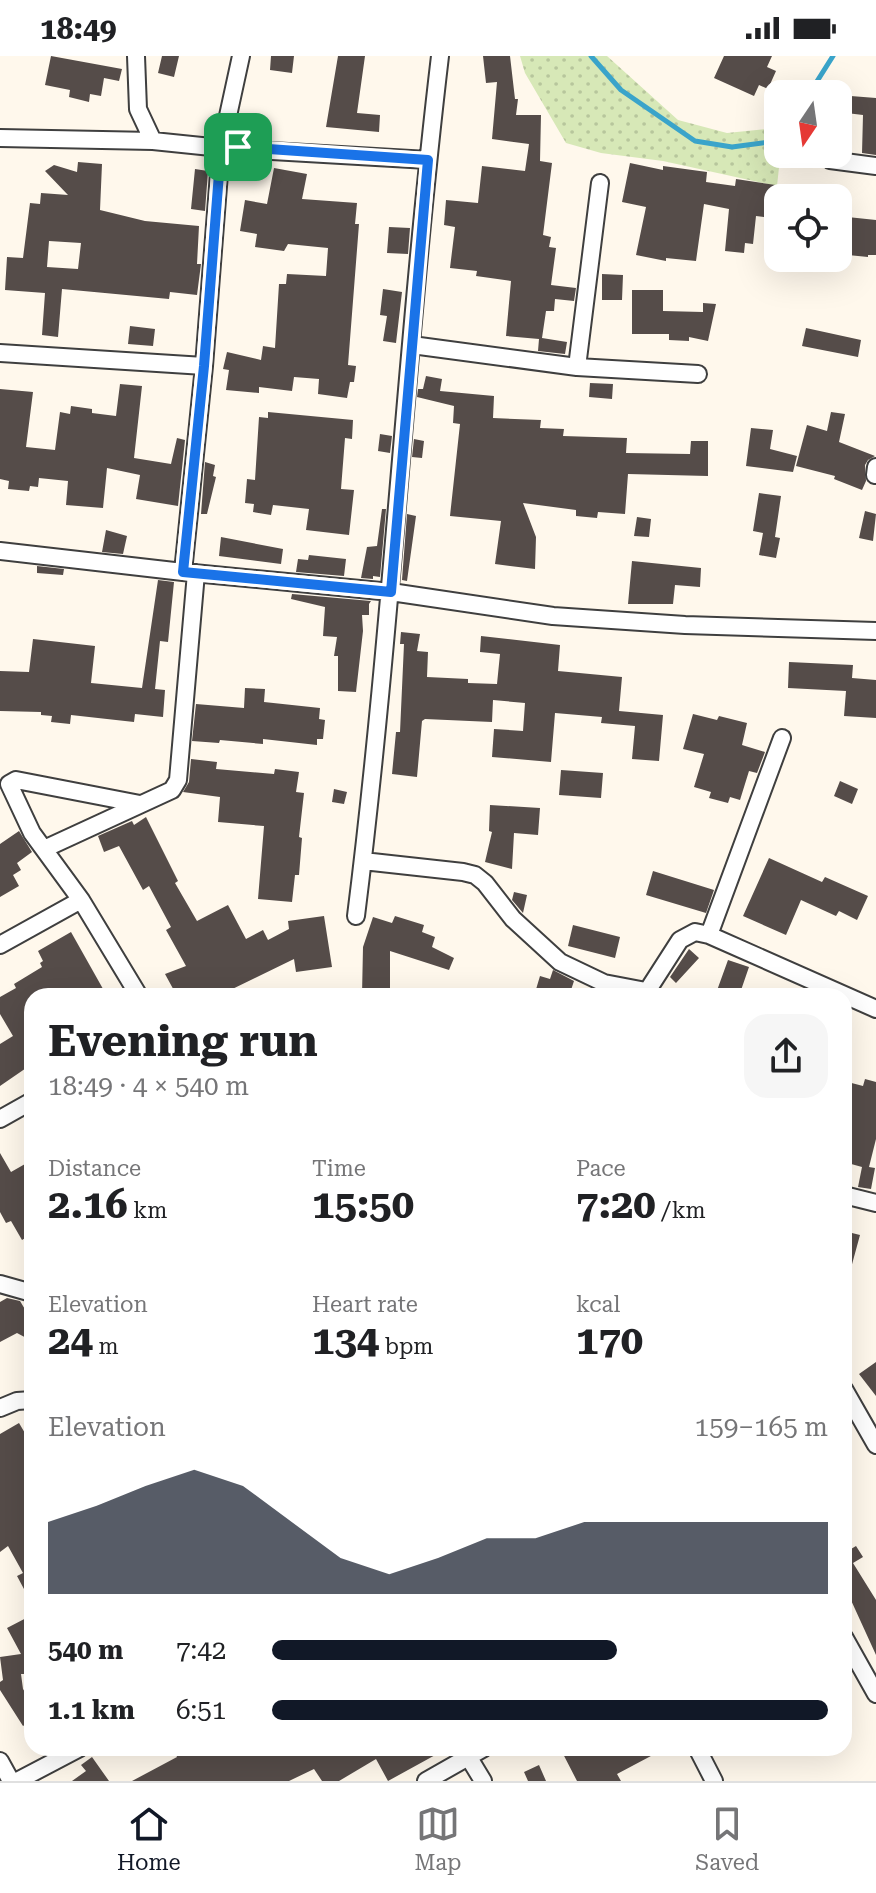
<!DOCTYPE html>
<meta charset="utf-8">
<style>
body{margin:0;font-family:"Roboto Serif",serif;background:#f6f6f6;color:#202124;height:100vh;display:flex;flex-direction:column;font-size:30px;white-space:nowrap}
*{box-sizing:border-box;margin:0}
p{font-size:26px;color:#757577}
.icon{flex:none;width:44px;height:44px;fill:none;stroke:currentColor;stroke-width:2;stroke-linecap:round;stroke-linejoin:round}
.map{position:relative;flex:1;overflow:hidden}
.panel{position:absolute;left:24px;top:932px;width:828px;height:768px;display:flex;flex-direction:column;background:#fff;border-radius:24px;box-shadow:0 8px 32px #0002}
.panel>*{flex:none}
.needle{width:52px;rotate:193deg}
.tools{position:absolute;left:764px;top:24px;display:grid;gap:16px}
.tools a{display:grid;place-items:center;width:88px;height:88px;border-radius:16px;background:#fff;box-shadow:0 8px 32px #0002;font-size:40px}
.pin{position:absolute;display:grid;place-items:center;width:68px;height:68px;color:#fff;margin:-34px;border-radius:16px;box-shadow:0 4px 12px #0006}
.round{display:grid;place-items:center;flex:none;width:84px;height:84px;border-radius:24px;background:#f6f6f6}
.head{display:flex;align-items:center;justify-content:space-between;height:136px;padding:0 24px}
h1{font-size:44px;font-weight:700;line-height:60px}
.metrics{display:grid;grid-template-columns:repeat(3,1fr);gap:12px;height:136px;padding:8px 24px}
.metrics div{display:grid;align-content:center}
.metrics b{font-size:40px;font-weight:700}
.metrics small{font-size:22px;font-weight:400}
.metrics p{font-size:22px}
.chart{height:224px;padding:16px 24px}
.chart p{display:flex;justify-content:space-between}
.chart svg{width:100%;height:144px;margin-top:8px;fill:#111827;opacity:.7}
ul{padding:0 24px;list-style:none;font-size:26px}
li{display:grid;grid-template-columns:128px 96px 1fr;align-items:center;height:60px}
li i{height:20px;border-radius:10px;background:#111827}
.status{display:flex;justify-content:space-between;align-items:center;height:56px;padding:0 40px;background:#fff;direction:ltr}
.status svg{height:22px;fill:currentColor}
.dock{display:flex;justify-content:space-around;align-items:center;height:112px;border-top:2px solid #e0e0e0;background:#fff;font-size:22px;color:#757577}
.dock a{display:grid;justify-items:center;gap:4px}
.dock .on{color:#111827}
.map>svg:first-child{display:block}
.grass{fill:url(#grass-dots)}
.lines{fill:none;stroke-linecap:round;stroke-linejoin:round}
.stream{stroke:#3aa4ca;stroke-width:5}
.building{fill:#554c49;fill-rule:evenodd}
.street-casing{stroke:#3f3f3f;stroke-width:20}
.street{stroke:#fff;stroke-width:16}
.route-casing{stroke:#fff;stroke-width:16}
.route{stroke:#1a73e8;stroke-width:10}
</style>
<div class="status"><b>18:49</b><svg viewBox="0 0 49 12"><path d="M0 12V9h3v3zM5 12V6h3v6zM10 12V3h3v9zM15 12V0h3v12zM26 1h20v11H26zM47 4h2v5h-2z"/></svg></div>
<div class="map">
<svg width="876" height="1725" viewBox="0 0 876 1725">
<defs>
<pattern id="grass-dots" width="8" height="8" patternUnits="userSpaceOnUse" patternTransform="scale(2)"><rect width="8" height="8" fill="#d7e8b7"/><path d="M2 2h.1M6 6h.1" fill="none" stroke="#b7c69c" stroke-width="1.8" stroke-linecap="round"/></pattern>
</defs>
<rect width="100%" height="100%" fill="#fff8ec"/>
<path class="grass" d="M 520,0 L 607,0 L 678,64 L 727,77 L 766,73 L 780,102 L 777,130 L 663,105 L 601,97 L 566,87 L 525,17 Z"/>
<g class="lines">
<path class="stream" d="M 591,0 L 621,34 L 695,85 L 732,91 L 770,86 L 778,77
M 809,38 L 833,0"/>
</g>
<path class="building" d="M 51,0 L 122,13 L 119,25 L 104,22 L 101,40 L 90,38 L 89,46 L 69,41 L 70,34 L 45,29 Z
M 162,0 L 179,0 L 174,21 L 158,17 Z
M 271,0 L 294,0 L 292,17 L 270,14 Z
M 338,0 L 365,0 L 357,57 L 380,59 L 379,76 L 326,71 Z
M 483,0 L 510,0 L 515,43 L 518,43 L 516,59 L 541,59 L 540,105 L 552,107 L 543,179 L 551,181 L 549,191 L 556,192 L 551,229 L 576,232 L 574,245 L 555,243 L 554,255 L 546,255 L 542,282 L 567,286 L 565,298 L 538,295 L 539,283 L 506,280 L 511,225 L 476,220 L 477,215 L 450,212 L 455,171 L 444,169 L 446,144 L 478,147 L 482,110 L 525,115 L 529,88 L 492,83 L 497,26 L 486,27 Z
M 724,0 L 772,0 L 767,11 L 776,15 L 768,33 L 759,29 L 754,40 L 714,22 Z
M 838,39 L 876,42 L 876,99 L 862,97 L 863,59 L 838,56 Z
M 78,106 L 102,108 L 100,154 L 145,165 L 199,170 L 197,208 L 201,208 L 197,239 L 170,236 L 169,243 L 62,233 L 58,281 L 42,279 L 45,237 L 5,234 L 7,201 L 23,202 L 30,147 L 40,148 L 41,137 L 68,139 L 45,115 L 54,109 L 77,116 ZM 49,185 L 81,187 L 78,213 L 47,211 Z
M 630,107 L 663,114 L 663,110 L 707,116 L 706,126 L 735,130 L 736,123 L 789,131 L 787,142 L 778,142 L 778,163 L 756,160 L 753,188 L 745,187 L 744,197 L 725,195 L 729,153 L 704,148 L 696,205 L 666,202 L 666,205 L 636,199 L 646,151 L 622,146 Z
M 274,112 L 307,118 L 302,143 L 357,147 L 355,168 L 359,168 L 348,309 L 356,310 L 354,326 L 350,326 L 347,342 L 318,338 L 319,323 L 294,321 L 292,335 L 259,331 L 259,337 L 226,334 L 229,314 L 223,313 L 227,296 L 261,304 L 263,290 L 275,292 L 279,228 L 286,228 L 287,218 L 326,220 L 328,192 L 288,188 L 284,195 L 255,191 L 257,178 L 240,175 L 245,144 L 267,148 Z
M 195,113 L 208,115 L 205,155 L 191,153 Z
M 838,160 L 876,164 L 876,199 L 868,199 L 868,201 L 838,198 Z
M 389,171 L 410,172 L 408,198 L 387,197 Z
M 602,218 L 623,219 L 622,244 L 602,244 Z
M 383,233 L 402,236 L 396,287 L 383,285 L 387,260 L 380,259 Z
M 632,234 L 663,234 L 663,255 L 703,256 L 703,247 L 716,248 L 708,285 L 689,281 L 689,285 L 669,284 L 669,278 L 632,278 Z
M 130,270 L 155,273 L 153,290 L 128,288 Z
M 806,272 L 861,284 L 858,301 L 802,290 Z
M 426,320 L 442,323 L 440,335 L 494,340 L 493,362 L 541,364 L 540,372 L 564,373 L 563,380 L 627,382 L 626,397 L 690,398 L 691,385 L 708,385 L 708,420 L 628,418 L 625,458 L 598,456 L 597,462 L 576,460 L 576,454 L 523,447 L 536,481 L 535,513 L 495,508 L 501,465 L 450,460 L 460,368 L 453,367 L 454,350 L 417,341 L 418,333 L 423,333 Z
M 590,327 L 613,328 L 612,343 L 589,341 Z
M 120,328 L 142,330 L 134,402 L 171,408 L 177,382 L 185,384 L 178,450 L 136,443 L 140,419 L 107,412 L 103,452 L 66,449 L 68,425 L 39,422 L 38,431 L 30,430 L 29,435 L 8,433 L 9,425 L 0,423 L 0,333 L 33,336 L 26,391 L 55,394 L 60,356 L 70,358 L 71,350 L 92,353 L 92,357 L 116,360 Z
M 268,356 L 353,364 L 352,383 L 345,382 L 341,433 L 354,434 L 349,479 L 306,474 L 309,453 L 273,449 L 271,459 L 253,456 L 254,448 L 245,447 L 247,423 L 255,424 L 259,361 L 268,362 Z
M 831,356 L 845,358 L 839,386 L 875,400 L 868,404 L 865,409 L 866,425 L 862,434 L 834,423 L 835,420 L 796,410 L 807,369 L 827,375 Z
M 751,372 L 773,374 L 770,393 L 797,400 L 793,416 L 746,410 Z
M 380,378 L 392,380 L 390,397 L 378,395 Z
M 414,383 L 424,385 L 422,402 L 412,401 Z
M 205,406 L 215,409 L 213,420 L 216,421 L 207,458 L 201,458 Z
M 759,437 L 781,440 L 775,481 L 780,482 L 776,502 L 759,499 L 763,477 L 753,475 Z
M 382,453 L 386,453 L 380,521 L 373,520 L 373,523 L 361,522 L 367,491 L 377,490 Z
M 865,455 L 876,458 L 873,485 L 859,482 Z
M 407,458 L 416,460 L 407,525 L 402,524 Z
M 637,461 L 651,463 L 649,481 L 634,480 Z
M 106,474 L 127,480 L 123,498 L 102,496 Z
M 221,481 L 283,493 L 281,508 L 219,500 Z
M 309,499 L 346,503 L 344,520 L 296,516 L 298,503 L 308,504 Z
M 632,505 L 701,512 L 700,531 L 675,529 L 673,548 L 628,548 Z
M 37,510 L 64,513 L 63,519 L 37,517 Z
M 158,524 L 174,526 L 168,586 L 160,585 L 155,633 L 165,634 L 163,661 L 135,658 L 134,666 L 71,659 L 70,668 L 51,666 L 52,660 L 41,659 L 41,656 L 0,655 L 0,615 L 29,616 L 33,583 L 95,590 L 91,627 L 142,632 Z
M 292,538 L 371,545 L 369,548 L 369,559 L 362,559 L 363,575 L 356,636 L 338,635 L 338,600 L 334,600 L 337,581 L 323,580 L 325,551 L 291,543 Z
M 401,576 L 420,578 L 417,595 L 428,596 L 427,621 L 468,623 L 468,627 L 497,628 L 500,598 L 480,596 L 481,580 L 560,589 L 558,615 L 622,621 L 619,655 L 663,659 L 659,705 L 632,703 L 635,670 L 601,667 L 602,661 L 555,657 L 551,706 L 492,701 L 494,673 L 523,675 L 525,647 L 493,644 L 492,666 L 425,663 L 422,665 L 417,721 L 392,718 L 396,676 L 400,676 L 404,588 L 400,588 Z
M 789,606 L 853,609 L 852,622 L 876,624 L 876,662 L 844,660 L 846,635 L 788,632 Z
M 245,632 L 265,633 L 264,646 L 320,652 L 319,663 L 325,664 L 323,683 L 317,683 L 317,689 L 263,683 L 263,688 L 220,684 L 219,687 L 192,685 L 196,648 L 244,652 Z
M 693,658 L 717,664 L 719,660 L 747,667 L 742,689 L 765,696 L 757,717 L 749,715 L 740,744 L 730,741 L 728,747 L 709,742 L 711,736 L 694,731 L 704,698 L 683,693 Z
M 191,703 L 217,706 L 216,713 L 274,718 L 275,713 L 299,716 L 296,736 L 304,737 L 299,781 L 302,782 L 299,819 L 295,819 L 292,846 L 258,843 L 264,770 L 218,766 L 220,741 L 183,736 L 189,726 Z
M 561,714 L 603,717 L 601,742 L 559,739 Z
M 840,725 L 858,733 L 852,748 L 834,740 Z
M 334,733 L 347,736 L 344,748 L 332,746 Z
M 490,749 L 540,752 L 538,779 L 514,777 L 512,813 L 485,806 L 492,776 L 489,775 Z
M 146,761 L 178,825 L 175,827 L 197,865 L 228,849 L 246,883 L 263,874 L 268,884 L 289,873 L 288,865 L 324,860 L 332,911 L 296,916 L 294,903 L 218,940 L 177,940 L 165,918 L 186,910 L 166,874 L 171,871 L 149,830 L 143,834 L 119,790 L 104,796 L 98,780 L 132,765 L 134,769 Z
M 19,775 L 32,796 L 17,807 L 21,814 L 13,819 L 19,830 L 0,841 L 0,788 Z
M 769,802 L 822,826 L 825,821 L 868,840 L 857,864 L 839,855 L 836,860 L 801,844 L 786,879 L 743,860 Z
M 653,815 L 714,834 L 706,857 L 646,839 Z
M 514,836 L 527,839 L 523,857 L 512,844 Z
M 395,860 L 424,869 L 422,876 L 435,881 L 432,891 L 454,902 L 449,914 L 390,895 L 390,940 L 362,939 L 363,891 L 373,861 L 392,867 Z
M 573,869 L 620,881 L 615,902 L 568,890 Z
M 71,876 L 107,940 L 32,940 L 32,1008 L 0,1030 L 0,988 L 13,980 L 0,958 L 0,941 L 16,932 L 14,928 L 42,911 L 40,907 L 43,905 L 38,895 Z
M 689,893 L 699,902 L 676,927 L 670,921 Z
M 728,904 L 749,911 L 739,940 L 715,940 Z
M 553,914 L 574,925 L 569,940 L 534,940 L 540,920 L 550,923 Z
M 865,1023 L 876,1026 L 876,1083 L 869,1111 L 875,1112 L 871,1133 L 858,1131 L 862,1111 L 844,1106 L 844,1025 L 863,1030 Z
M 0,1097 L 11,1116 L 32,1104 L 32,1178 L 22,1184 L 11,1165 L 6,1167 L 0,1156 Z
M 844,1175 L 860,1179 L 848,1223 L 844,1222 Z
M 7,1242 L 20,1245 L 32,1265 L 32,1285 L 17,1277 L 0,1286 L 0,1246 Z
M 876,1306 L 876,1340 L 859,1318 Z
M 19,1367 L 32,1389 L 32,1548 L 17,1520 L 23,1517 L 8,1490 L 0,1496 L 0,1378 Z
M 856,1490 L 863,1501 L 853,1507 L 876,1544 L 876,1599 L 850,1542 L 844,1546 L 844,1492 L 846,1496 Z
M 32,1559 L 32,1618 L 21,1618 L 23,1633 L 32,1647 L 32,1664 L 23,1670 L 0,1634 L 0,1626 L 3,1624 L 0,1601 L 21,1598 L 7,1572 Z
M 173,1692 L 448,1692 L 388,1725 L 376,1703 L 339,1725 L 322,1725 L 314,1713 L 289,1725 L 132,1725 L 177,1701 Z
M 560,1692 L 666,1692 L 617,1718 L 621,1725 L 577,1725 Z
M 92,1701 L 109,1725 L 72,1725 L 86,1715 L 81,1709 Z
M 539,1709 L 546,1725 L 528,1725 L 524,1716 Z"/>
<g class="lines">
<defs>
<path id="street" d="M 136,0 L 138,53 L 153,85
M 0,82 L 153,85 L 221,92 L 428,104
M 830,104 L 876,110
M 412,289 L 577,311 L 698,318
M 0,297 L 204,310
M 577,311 L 600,127
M 875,419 L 876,411
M 0,495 L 183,516 L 391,536 L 553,560 L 685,569 L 876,575
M 183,516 L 204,310 L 221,92 L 241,0
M 44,793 L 172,734 L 178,724 L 196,517
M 363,805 L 463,816 L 475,819 L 485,827 L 513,863 L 560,906 L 604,927 L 646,935
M 356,860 C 392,574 406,286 440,0
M 709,879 L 782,682
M 0,889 L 81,844
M 139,940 L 81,844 L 32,777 L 9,728 L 16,724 L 140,748
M 644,940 L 680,884 L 695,876 L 709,879 L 876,953
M 0,1063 L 32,1045
M 844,1139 L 876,1147
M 0,1228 L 32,1237
M 844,1333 L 876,1389
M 0,1352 L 17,1345 L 32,1344
M 844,1581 L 876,1638
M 463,1692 L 483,1725
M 697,1692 L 714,1725
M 0,1705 L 11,1725
M 17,1725 L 80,1692
M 426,1725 L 484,1692"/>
</defs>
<use href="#street" class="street-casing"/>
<use href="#street" class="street"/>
</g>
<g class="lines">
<defs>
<path id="route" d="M 238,91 L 428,104 L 391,536 L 183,516 L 204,310 L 221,92 Z"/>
</defs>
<use href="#route" class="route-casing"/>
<use href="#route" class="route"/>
</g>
</svg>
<div class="tools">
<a><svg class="needle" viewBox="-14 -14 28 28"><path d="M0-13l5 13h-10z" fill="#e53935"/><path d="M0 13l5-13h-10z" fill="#757577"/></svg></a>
<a><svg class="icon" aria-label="locate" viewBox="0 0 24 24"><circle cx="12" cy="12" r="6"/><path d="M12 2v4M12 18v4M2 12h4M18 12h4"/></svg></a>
</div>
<div class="pin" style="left:238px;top:91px;background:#1e9e55"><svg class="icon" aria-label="arrive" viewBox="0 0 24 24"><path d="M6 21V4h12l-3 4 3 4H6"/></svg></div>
<section class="panel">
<div class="head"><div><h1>Evening run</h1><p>18:49 · 4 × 540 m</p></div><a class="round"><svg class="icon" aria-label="share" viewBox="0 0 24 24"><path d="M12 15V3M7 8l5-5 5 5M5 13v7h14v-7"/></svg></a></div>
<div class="metrics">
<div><p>Distance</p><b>2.16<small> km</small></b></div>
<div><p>Time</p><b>15:50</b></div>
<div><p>Pace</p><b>7:20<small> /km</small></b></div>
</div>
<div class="metrics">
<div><p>Elevation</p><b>24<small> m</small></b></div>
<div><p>Heart rate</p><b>134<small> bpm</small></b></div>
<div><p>kcal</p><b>170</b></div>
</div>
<div class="chart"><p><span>Elevation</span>159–165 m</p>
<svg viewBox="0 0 160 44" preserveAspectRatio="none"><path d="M0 44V22L10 17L20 11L30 6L40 11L50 22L60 33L70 38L80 33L90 27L100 27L110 22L120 22L130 22L140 22L150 22L160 22V44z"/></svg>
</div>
<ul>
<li><b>540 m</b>7:42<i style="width:62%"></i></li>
<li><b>1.1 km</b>6:51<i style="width:100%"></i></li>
</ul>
</section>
</div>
<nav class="dock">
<a class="on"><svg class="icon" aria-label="home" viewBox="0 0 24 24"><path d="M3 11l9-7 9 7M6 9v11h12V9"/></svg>Home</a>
<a><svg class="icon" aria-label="map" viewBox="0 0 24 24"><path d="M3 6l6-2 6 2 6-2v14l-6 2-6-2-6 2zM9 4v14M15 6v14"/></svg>Map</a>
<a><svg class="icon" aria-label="saved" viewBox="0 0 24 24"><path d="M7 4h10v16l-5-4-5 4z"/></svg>Saved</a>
</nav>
